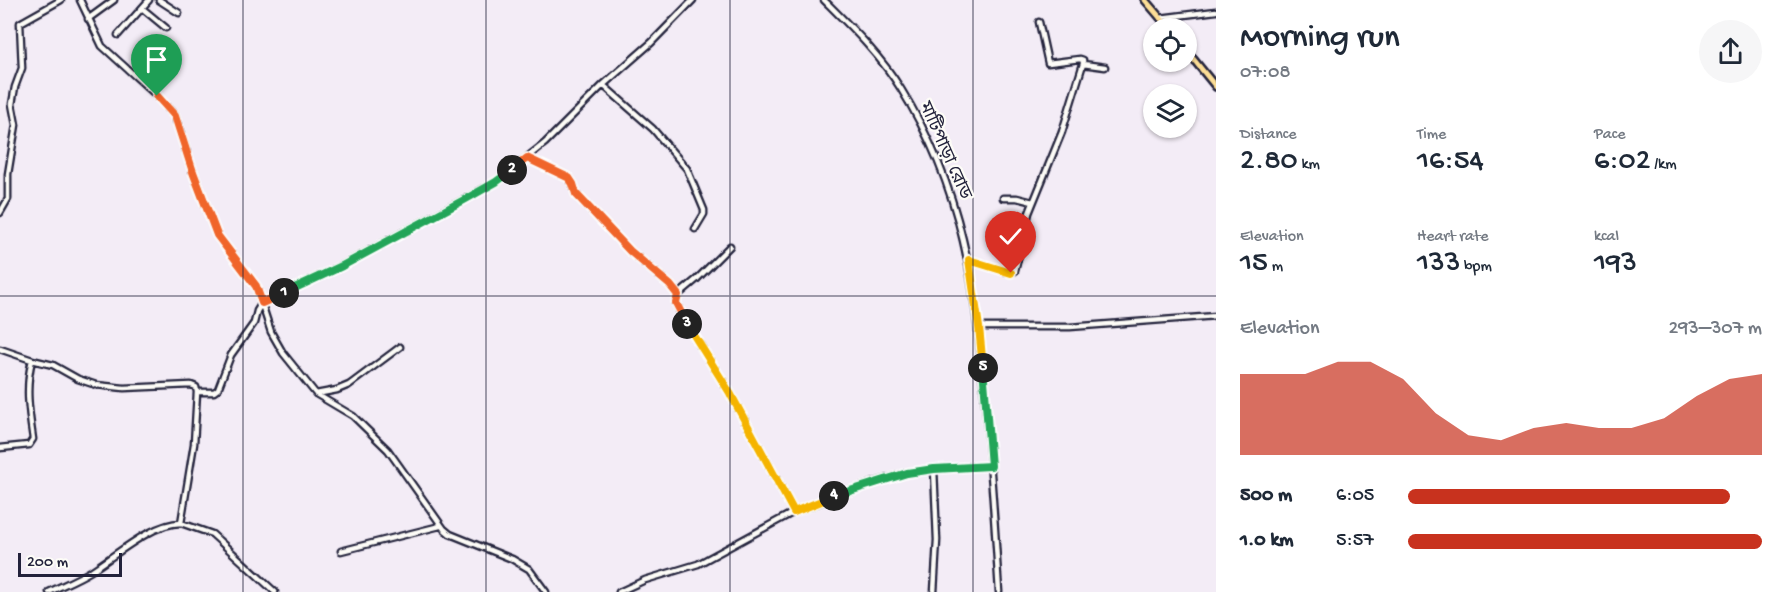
<!DOCTYPE html>
<meta charset="utf-8">
<style>
body{margin:0;font-family:"Gochi Hand","Noto Sans Bengali",sans-serif;background:#f6f6f7;color:#1f2937;height:100vh;display:flex;flex-direction:column;font-size:22px;white-space:nowrap}
*{box-sizing:border-box;margin:0}
p{font-size:20px;color:#747a83}
.icon{flex:none;width:33px;height:33px;fill:none;stroke:currentColor;stroke-width:2;stroke-linecap:round;stroke-linejoin:round}
.map{position:relative;flex:1;overflow:hidden}
.side{display:flex;flex-direction:column;background:#fff;width:570px}
.side>*{flex:none}
.fabs{position:absolute;left:1143px;top:18px;display:grid;gap:12px}
.fabs a{display:grid;place-items:center;width:54px;height:54px;border-radius:50%;background:#fff;box-shadow:0 2px 4px #0004;font-size:30px}
.scale{position:absolute;left:18px;bottom:15px;width:104px;box-sizing:border-box;padding-left:6px;border:3px solid #22223b;border-top:0;font-size:16px;line-height:21px;white-space:nowrap;color:#22223b;-webkit-text-stroke:4px #fdfcf7;paint-order:stroke}
.pin{position:absolute;display:grid;place-items:center;width:51px;height:51px;color:#fff;margin:-62px -26px;border-radius:50% 50% 50% 0;rotate:-45deg;box-shadow:0 0 6px #0007}
.pin .icon{rotate:45deg}
.km{position:absolute;width:30px;height:30px;margin:-15px;border-radius:50%;background:#222;color:#fff;font-size:16px;line-height:30px;text-align:center}
.round{display:grid;place-items:center;flex:none;width:63px;height:63px;border-radius:32px;background:#f6f6f7}
.overview{display:flex;align-items:center;justify-content:space-between;height:102px;padding:0 24px}
h1{font-size:33px;font-weight:600;line-height:45px}
.metrics{display:grid;grid-template-columns:repeat(3,1fr);gap:9px;height:102px;padding:6px 24px}
.metrics div{display:grid;align-content:center}
.metrics b{font-size:30px;font-weight:600}
.metrics small{font-size:16px;font-weight:400}
.metrics p{font-size:16px}
.chart{height:168px;padding:12px 24px}
.chart p{display:flex;justify-content:space-between}
.chart svg{width:100%;height:108px;margin-top:6px;fill:#c8321e;opacity:.7}
ul{padding:0 24px;list-style:none;font-size:20px}
li{display:grid;grid-template-columns:96px 72px 1fr;align-items:center;height:45px}
li i{height:15px;border-radius:8px;background:#c8321e}
main{display:flex;flex:1;min-height:0}
.map>svg:first-child{display:block}
.lines{fill:none;stroke-linecap:round;stroke-linejoin:round}
.minor-casing{stroke:#22223b;stroke-width:9}
.major-casing{stroke:#22223b;stroke-width:10}
.minor{stroke:#fdfcf7;stroke-width:4.5}
.major{stroke:#fdde96;stroke-width:5}
.split-1-casing{stroke:#fff;stroke-width:12}
.split-2-casing{stroke:#fff;stroke-width:12}
.split-3-casing{stroke:#fff;stroke-width:12}
.split-4-casing{stroke:#fff;stroke-width:12}
.split-5-casing{stroke:#fff;stroke-width:12}
.split-6-casing{stroke:#fff;stroke-width:12}
.split-1{stroke:#f0652b;stroke-width:8}
.split-2{stroke:#22a559;stroke-width:8}
.split-3{stroke:#f0652b;stroke-width:8}
.split-4{stroke:#f5b400;stroke-width:8}
.split-5{stroke:#22a559;stroke-width:8}
.split-6{stroke:#f5b400;stroke-width:8}
.grid{fill:none;stroke:#22223b;stroke-width:1.5;stroke-opacity:0.55}
.labels{text-anchor:middle;dominant-baseline:central;stroke-width:4.5;stroke-linejoin:round;paint-order:stroke}
.street-label{font-size:18px;fill:#22223b;stroke:#fdfcf7}
</style>
<main>
<div class="map">
<svg width="1216" height="592" viewBox="0 0 1216 592">
<rect width="100%" height="100%" fill="#f3ecf6"/>
<filter id="ink" filterUnits="userSpaceOnUse"><feTurbulence type="fractalNoise" baseFrequency=".0167" numOctaves="2"/><feDisplacementMap in="SourceGraphic" scale="12" xChannelSelector="R" yChannelSelector="G"/><feConvolveMatrix kernelMatrix="1 2 1 2 8 2 1 2 1" color-interpolation-filters="sRGB"/></filter>
<g filter="url(#ink)">
<g class="lines">
<defs>
<path id="minor" d="M 80,0 L 102,46 L 157,96 L 175,116 L 193,172 L 217,235 L 256,286 L 271,332 L 283,353 L 316,394 L 353,416 L 388,450 L 444,529 L 450,534 L 512,559 L 529,569 L 546,592
M 159,0 L 179,13
M 824,0 C 851,27 881,56 901,89 C 964,191 975,285 985,402 C 991,465 995,528 999,592
M 143,9 L 166,28
M 1160,18 L 1216,11
M 88,19 L 114,0
M 118,35 L 149,0
M 1083,64 L 1105,67
M 603,85 L 653,129 L 687,169 L 704,210 L 704,214 L 695,229
M 527,158 L 569,178 L 573,184 L 576,194 L 630,251 L 670,285 L 678,295
M 1003,198 L 1017,198 L 1033,202
M 0,213 L 8,199 L 8,174 L 16,125 L 12,104 L 15,87 L 22,68 L 20,23 L 61,0
M 730,246 L 697,279 L 678,295 L 676,303 L 683,318 L 730,393 L 794,512
M 969,260 L 1011,273 L 1015,271 L 1029,213 L 1062,132 L 1083,64 L 1083,60 L 1080,59 L 1048,63 L 1039,22
M 979,327 L 1070,327 L 1216,316
M 0,349 L 32,360 C 25,387 29,412 33,439 L 29,445 L 0,448
M 32,360 L 53,365 L 78,379 L 96,385 L 124,388 L 191,385 L 196,387 L 197,392
M 316,394 L 337,390 L 349,385 L 400,347
M 934,469 L 937,540 L 934,592
M 181,523 L 212,534 L 275,592
M 341,551 L 440,526
M 49,592 C 63,585 78,579 91,571 C 115,556 152,523 181,523 L 194,444 L 197,392 L 214,392 L 218,389 L 231,355 L 254,323 L 257,311 L 262,303 L 341,266 L 496,182 L 545,143 L 603,85 L 651,43 L 693,0
M 619,592 L 645,580 L 698,564 L 794,512 L 875,482 L 907,473 L 934,469 L 991,466"/>
<path id="major" d="M 1145,0 L 1169,28
M 1186,50 L 1216,87"/>
</defs>
<use href="#minor" class="minor-casing"/>
<use href="#major" class="major-casing"/>
<use href="#minor" class="minor"/>
<use href="#major" class="major"/>
</g>
</g>
<g class="lines" filter="url(#ink)">
<defs>
<path id="split-1" d="M 157,96 L 175,116 L 193,172 L 217,235 L 256,286 L 262,303 L 284,293"/>
<path id="split-2" d="M 284,293 L 342,266 L 464,200 L 496,182 L 512,170"/>
<path id="split-3" d="M 512,170 L 527,158 L 569,178 L 573,184 L 576,194 L 630,251 L 670,285 L 678,295 L 676,303 L 687,324"/>
<path id="split-4" d="M 687,324 L 730,393 L 794,512 L 834,496"/>
<path id="split-5" d="M 834,496 L 907,473 L 934,469 L 991,466 L 983,368"/>
<path id="split-6" d="M 983,368 L 979,327 L 969,260 L 1011,273"/>
</defs>
<use href="#split-1" class="split-1-casing"/>
<use href="#split-2" class="split-2-casing"/>
<use href="#split-3" class="split-3-casing"/>
<use href="#split-4" class="split-4-casing"/>
<use href="#split-5" class="split-5-casing"/>
<use href="#split-6" class="split-6-casing"/>
<use href="#split-1" class="split-1"/>
<use href="#split-2" class="split-2"/>
<use href="#split-3" class="split-3"/>
<use href="#split-4" class="split-4"/>
<use href="#split-5" class="split-5"/>
<use href="#split-6" class="split-6"/>
</g>
<path class="grid" d="M 243,0 L 243,592M 486,0 L 486,592M 730,0 L 730,592M 973,0 L 973,592M 0,296 L 1216,296"/>
<g class="labels">
<g class="street-label">
<text transform="translate(944 151) rotate(66)">মাটিপাড়া রোড</text>
</g>
</g>
</svg>
<div class="fabs">
<a><svg class="icon" aria-label="locate" viewBox="0 0 24 24"><circle cx="12" cy="12" r="6"/><path d="M12 2v4M12 18v4M2 12h4M18 12h4"/></svg></a>
<a><svg class="icon" aria-label="layers" viewBox="0 0 24 24"><path d="M12 4l9 5-9 5-9-5zM3 14l9 5 9-5"/></svg></a>
</div>
<div class="scale">200 m</div>
<div class="pin" style="left:157px;top:96px;background:#1e9e55"><svg class="icon" aria-label="arrive" viewBox="0 0 24 24"><path d="M6 21V4h12l-3 4 3 4H6"/></svg></div>
<div class="pin" style="left:1011px;top:273px;background:#d93025"><svg class="icon" aria-label="check" viewBox="0 0 24 24"><path d="M5 12l5 5 9-10"/></svg></div>
<b class="km" style="left:284px;top:293px">1</b>
<b class="km" style="left:512px;top:170px">2</b>
<b class="km" style="left:687px;top:324px">3</b>
<b class="km" style="left:834px;top:496px">4</b>
<b class="km" style="left:983px;top:368px">5</b>
</div>
<section class="side">
<div class="overview"><div><h1>Morning run</h1><p>07:08</p></div><a class="round"><svg class="icon" aria-label="share" viewBox="0 0 24 24"><path d="M12 15V3M7 8l5-5 5 5M5 13v7h14v-7"/></svg></a></div>
<div class="metrics">
<div><p>Distance</p><b>2.80<small> km</small></b></div>
<div><p>Time</p><b>16:54</b></div>
<div><p>Pace</p><b>6:02<small> /km</small></b></div>
</div>
<div class="metrics">
<div><p>Elevation</p><b>15<small> m</small></b></div>
<div><p>Heart rate</p><b>133<small> bpm</small></b></div>
<div><p>kcal</p><b>193</b></div>
</div>
<div class="chart"><p><span>Elevation</span>293–307 m</p>
<svg viewBox="0 0 160 44" preserveAspectRatio="none"><path d="M0 44V11L10 11L20 11L30 6L40 6L50 13L60 27L70 36L80 38L90 33L100 31L110 33L120 33L130 29L140 20L150 13L160 11V44z"/></svg>
</div>
<ul>
<li><b>500 m</b>6:05<i style="width:91%"></i></li>
<li><b>1.0 km</b>5:57<i style="width:100%"></i></li>
</ul>
</section>
</main>
